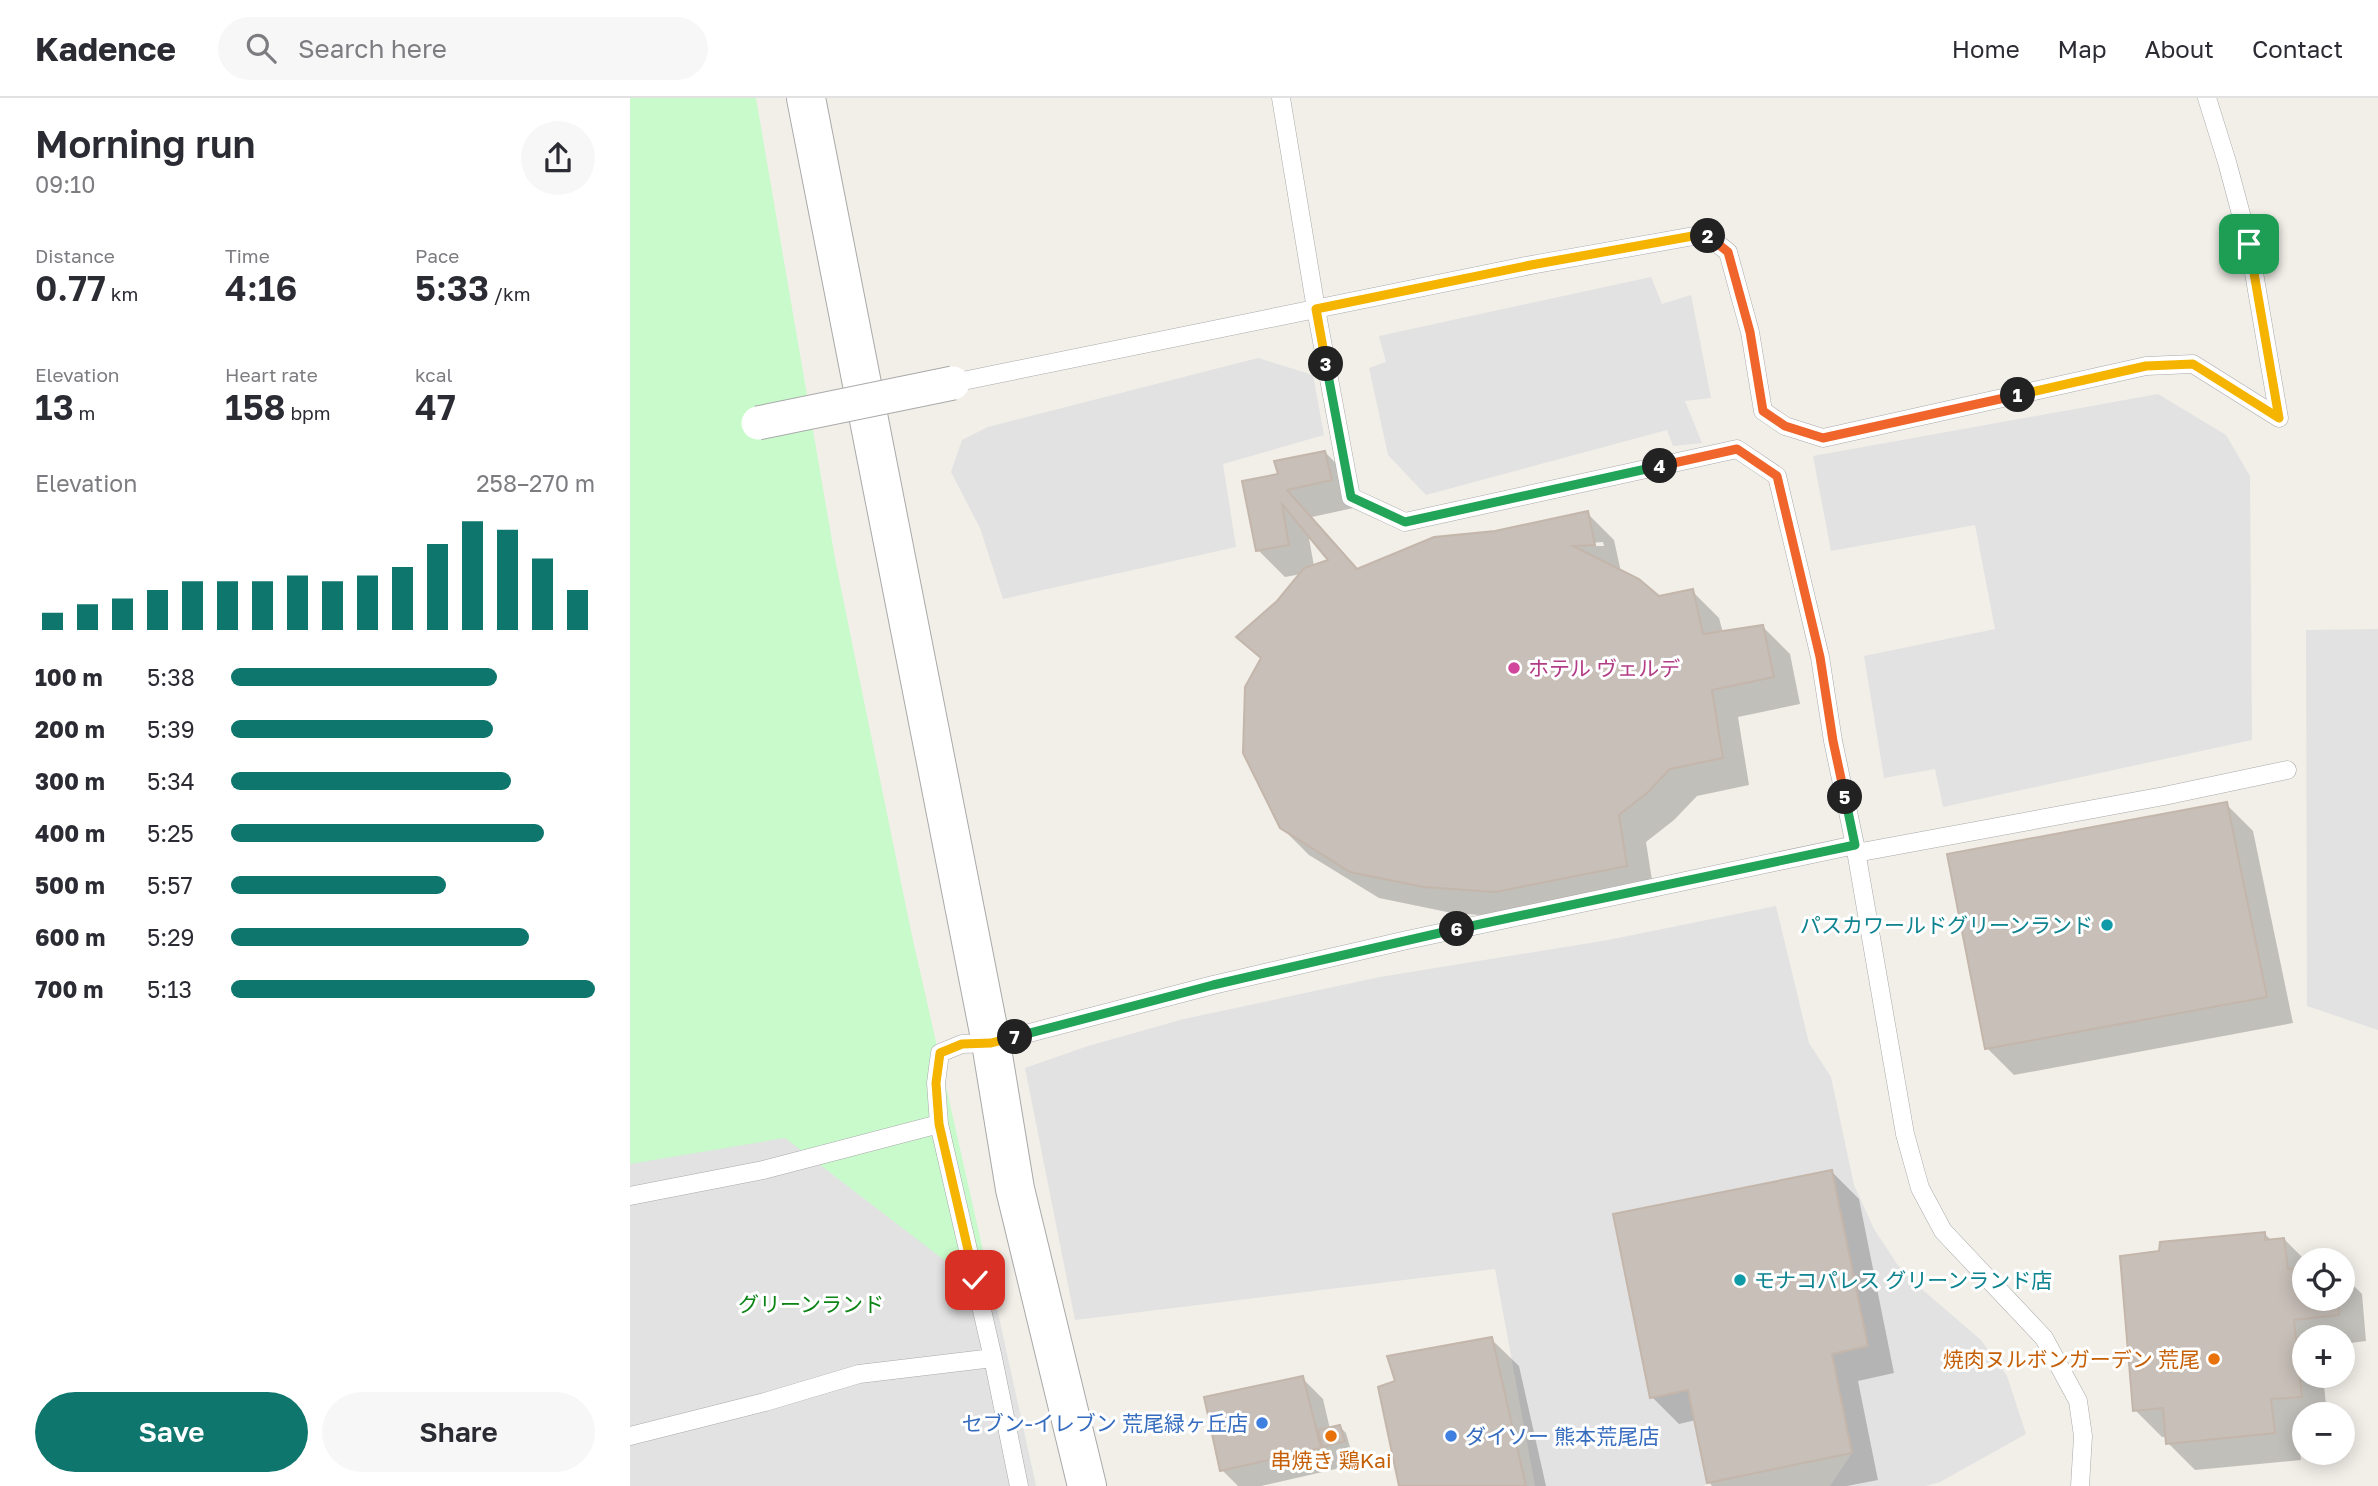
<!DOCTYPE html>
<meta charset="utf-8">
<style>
body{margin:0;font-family:"Golos Text","Noto Sans JP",sans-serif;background:#f7f7f7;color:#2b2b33;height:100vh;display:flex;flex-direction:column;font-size:26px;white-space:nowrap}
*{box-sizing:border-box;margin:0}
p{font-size:23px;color:#7c7c81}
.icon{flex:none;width:38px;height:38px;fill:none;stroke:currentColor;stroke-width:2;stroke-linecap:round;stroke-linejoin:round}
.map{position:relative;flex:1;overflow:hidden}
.sheet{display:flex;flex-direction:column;background:#fff;width:630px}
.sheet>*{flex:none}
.fabs{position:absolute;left:1662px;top:1150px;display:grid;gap:14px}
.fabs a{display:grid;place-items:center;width:63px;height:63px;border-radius:50%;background:#fff;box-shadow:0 4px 18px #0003;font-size:35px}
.pin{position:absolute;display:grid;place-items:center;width:60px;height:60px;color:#fff;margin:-30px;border-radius:14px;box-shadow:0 4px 10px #0006}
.km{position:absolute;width:35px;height:35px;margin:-18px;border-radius:50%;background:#222;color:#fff;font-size:19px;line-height:35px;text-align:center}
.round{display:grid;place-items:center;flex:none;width:74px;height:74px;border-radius:37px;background:#f7f7f7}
.overview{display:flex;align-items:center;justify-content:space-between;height:119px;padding:0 35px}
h1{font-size:38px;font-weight:600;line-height:52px}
.figures{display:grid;grid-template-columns:repeat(3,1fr);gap:10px;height:119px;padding:7px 35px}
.figures div{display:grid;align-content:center}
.figures b{font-size:35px;font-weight:600}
.figures small{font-size:19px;font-weight:400}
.figures p{font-size:19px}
.chart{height:196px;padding:14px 35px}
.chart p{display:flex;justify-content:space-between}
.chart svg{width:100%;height:126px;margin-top:7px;stroke:#0f766e;stroke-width:6}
.cta{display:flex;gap:14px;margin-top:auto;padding:14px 35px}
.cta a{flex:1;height:80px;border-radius:42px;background:#0f766e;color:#fff;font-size:28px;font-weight:600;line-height:80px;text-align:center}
.cta a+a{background:#f7f7f7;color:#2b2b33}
ul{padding:0 35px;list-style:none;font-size:23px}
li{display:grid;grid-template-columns:112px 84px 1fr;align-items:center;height:52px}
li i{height:18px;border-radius:9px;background:#0f766e}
header{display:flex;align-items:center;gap:42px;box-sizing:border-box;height:98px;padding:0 35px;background:#fff;border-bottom:2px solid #e1e1e2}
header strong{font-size:33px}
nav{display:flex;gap:38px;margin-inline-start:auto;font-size:24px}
.search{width:490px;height:63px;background:#f7f7f7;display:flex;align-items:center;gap:18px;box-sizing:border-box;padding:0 24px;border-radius:38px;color:#7c7c81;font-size:26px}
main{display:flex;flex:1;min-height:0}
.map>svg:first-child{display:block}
.park{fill:#c8facc}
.parking{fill:#e2e2e2}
.shadow{fill:#0003;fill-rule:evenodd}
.building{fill:#c7bfb8;stroke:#c4b6ab;stroke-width:2}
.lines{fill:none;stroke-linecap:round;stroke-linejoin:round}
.service-casing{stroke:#a9a9a9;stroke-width:19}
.tertiary-casing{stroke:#a9a9a9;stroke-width:40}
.service{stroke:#fff;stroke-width:18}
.tertiary{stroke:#fff;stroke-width:38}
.minor-bridge-casing{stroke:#a9a9a9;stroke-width:35;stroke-linecap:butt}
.minor-bridge{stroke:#fff;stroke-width:33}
.split-1-casing{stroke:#fff;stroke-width:14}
.split-2-casing{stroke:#fff;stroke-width:14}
.split-3-casing{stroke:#fff;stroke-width:14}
.split-4-casing{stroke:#fff;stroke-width:14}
.split-5-casing{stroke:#fff;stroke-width:14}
.split-6-casing{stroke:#fff;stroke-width:14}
.split-7-casing{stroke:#fff;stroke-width:14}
.split-8-casing{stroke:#fff;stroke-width:14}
.split-1{stroke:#f5b400;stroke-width:9}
.split-2{stroke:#f0652b;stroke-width:9}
.split-3{stroke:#f5b400;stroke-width:9}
.split-4{stroke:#22a559;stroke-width:9}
.split-5{stroke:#f0652b;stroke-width:9}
.split-6{stroke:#22a559;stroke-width:9}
.split-7{stroke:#22a559;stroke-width:9}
.split-8{stroke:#f5b400;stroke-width:9}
.hotel-dot{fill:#d1479c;stroke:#fff;stroke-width:2.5}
.culture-dot{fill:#0f9aa8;stroke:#fff;stroke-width:2.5}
.food-dot{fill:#e8710a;stroke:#fff;stroke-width:2.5}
.shop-dot{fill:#3f7fe0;stroke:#fff;stroke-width:2.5}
.labels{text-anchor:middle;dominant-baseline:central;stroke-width:6;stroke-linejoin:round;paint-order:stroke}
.hotel-label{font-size:21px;fill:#b23c85;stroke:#fff;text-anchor:start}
.culture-label{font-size:21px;fill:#0d838f;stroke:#fff;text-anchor:end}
.park-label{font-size:21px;fill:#0c8416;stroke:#fff}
.food-label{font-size:21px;fill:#c56008;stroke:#fff;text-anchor:end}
.shop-label{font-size:21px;fill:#366cbe;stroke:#fff;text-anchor:end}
</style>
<header>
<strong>Kadence</strong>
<div class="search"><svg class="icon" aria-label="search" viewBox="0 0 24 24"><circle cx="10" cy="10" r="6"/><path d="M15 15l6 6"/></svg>Search here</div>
<nav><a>Home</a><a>Map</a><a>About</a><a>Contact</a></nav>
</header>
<main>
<section class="sheet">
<div class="overview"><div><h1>Morning run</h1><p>09:10</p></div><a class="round"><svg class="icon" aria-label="share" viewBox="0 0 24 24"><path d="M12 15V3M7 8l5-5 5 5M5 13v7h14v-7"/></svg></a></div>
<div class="figures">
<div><p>Distance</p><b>0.77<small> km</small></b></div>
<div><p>Time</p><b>4:16</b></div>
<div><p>Pace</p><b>5:33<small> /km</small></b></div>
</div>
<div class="figures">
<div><p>Elevation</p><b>13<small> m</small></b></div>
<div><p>Heart rate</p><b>158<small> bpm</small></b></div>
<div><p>kcal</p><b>47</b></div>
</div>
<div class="chart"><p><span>Elevation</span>258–270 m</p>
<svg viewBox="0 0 160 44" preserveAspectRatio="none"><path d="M5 44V38M15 44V35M25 44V33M35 44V30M45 44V27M55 44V27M65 44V27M75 44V25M85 44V27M95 44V25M105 44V22M115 44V14M125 44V6M135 44V9M145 44V19M155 44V30"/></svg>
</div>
<ul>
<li><b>100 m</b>5:38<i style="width:73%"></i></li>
<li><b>200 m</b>5:39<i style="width:72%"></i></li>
<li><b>300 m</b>5:34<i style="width:77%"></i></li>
<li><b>400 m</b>5:25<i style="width:86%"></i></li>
<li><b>500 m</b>5:57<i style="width:59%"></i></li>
<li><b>600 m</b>5:29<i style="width:82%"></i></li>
<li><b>700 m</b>5:13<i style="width:100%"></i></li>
</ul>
<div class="cta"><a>Save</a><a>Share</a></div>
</section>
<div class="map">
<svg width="1748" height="1388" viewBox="0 0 1748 1388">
<rect width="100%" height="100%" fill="#f2efe9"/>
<path class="park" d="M 0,0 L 126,0 L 206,466 L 281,833 L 406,1388 L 0,1388 Z"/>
<path class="parking" d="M 1021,179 L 1032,206 L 1061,197 L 1081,300 L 1055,303 L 1072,345 L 1043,348 L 1037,332 L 796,397 L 758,357 L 739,270 L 756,264 L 749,238 Z
M 628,260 L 683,277 L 694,337 L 593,366 L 606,449 L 373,501 L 350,430 L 321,374 L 332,342 L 358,329 Z
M 1528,296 L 1596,337 L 1620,378 L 1622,642 L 1313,709 L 1305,671 L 1254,680 L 1234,558 L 1365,531 L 1345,427 L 1201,453 L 1183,358 Z
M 1748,531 L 1748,932 L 1677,908 L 1676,532 Z
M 1146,808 L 1179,945 L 1201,979 L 1224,1087 L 1244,1131 L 1267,1166 L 1287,1187 L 1351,1242 L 1377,1278 L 1396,1336 L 1310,1384 L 1296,1388 L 1200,1388 L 1222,1355 L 1202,1256 L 1237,1248 L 1202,1073 L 983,1117 L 1020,1299 L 1058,1292 L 1077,1385 L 1074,1388 L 905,1388 L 865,1171 L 445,1222 L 395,970 L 458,948 L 554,921 L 750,879 L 978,842 Z
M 155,1040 L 365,1201 L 406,1388 L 0,1388 L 0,1066 Z"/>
<path class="shadow" d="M 695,354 L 722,382 L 728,409 L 682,419 L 729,472 L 865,435 L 957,415 L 984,442 L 991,474 L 1029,500 L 1062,493 L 1089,520 L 1093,535 L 1133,529 L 1160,556 L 1170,606 L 1108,619 L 1119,687 L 1067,698 L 1044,722 L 1016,744 L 1024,795 L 893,820 L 822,815 L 749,800 L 679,757 L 651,729 L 632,562 L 609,539 L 648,504 L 671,476 L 655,479 L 628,452 L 650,377 ZM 678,435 L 701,463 L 684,468 ZM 973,444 L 974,448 L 951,448 L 959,445 Z
M 1596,706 L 1623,733 L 1663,925 L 1384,977 L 1357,950 Z
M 1202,1074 L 1229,1101 L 1264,1275 L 1228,1283 L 1248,1382 L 1217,1388 L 1082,1388 L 1079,1384 L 1066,1322 L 1049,1326 L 1022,1299 Z
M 1634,1135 L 1642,1143 L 1654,1141 L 1675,1162 L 1675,1200 L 1713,1200 L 1713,1177 L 1732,1196 L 1736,1243 L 1713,1246 L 1713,1239 L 1675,1239 L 1675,1278 L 1693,1278 L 1697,1316 L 1675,1316 L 1675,1327 L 1667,1328 L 1671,1362 L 1565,1372 L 1538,1345 L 1537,1339 L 1532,1339 L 1505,1312 Z
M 861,1241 L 889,1268 L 916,1388 L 771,1388 Z
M 672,1280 L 693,1301 L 700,1331 L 710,1329 L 716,1335 L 720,1349 L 706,1353 L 710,1370 L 631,1388 L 608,1388 L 592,1372 Z"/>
<path class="building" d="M 695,353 L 702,382 L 657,392 L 727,471 L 804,439 L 865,433 L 958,413 L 965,447 L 943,448 L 1009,481 L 1029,498 L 1063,491 L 1073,536 L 1133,527 L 1144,579 L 1082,592 L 1093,660 L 1040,671 L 1017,695 L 989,717 L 997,768 L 865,794 L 794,789 L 720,774 L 650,730 L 613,655 L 615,589 L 631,560 L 606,539 L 647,503 L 674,470 L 698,462 L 652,406 L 659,447 L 626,453 L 612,383 L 648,376 L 644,363 Z
M 1597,704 L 1637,899 L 1355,951 L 1317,756 Z
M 1202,1072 L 1238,1248 L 1202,1256 L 1222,1355 L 1077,1385 L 1058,1292 L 1020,1300 L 983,1116 Z
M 1635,1134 L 1635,1142 L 1654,1140 L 1658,1171 L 1675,1170 L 1675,1200 L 1708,1200 L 1709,1217 L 1664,1222 L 1672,1299 L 1641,1301 L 1645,1335 L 1536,1346 L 1533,1310 L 1503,1313 L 1490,1158 L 1529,1153 L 1530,1144 Z
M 862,1239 L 896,1388 L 769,1388 L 748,1289 L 765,1283 L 757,1258 Z
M 673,1278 L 691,1350 L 590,1373 L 574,1299 Z
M 710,1327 L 715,1343 L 693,1349 L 688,1332 Z"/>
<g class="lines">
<defs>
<path id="service" d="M 651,0 L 686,211 L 721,399 L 775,424 L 1107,351 L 1147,378 L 1190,559 L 1203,643 L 1225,747 L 1275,1036 L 1290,1090 L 1313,1133 L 1414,1240 L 1448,1303 L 1453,1338 L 1450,1388
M 1577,0 L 1597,64 L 1619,146 L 1649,320
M 323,285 L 901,167 L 1075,136 L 1098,154 L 1120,234 L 1133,313 L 1155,328 L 1193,340 L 1516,268 L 1563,266 L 1649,320
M 1226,755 L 1534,698 L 1657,672
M 0,1098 L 133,1072 L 309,1026
M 0,1338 L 135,1304 L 229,1276 L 363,1260
M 389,1388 L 363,1260 L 309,1026 L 306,985 L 310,955 L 332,946 L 361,945 L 583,887 L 777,842 L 1225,747"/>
<path id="tertiary" d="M 176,0 L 361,945 L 385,1091 L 457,1388"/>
</defs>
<use href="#service" class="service-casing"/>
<use href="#tertiary" class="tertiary-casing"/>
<use href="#service" class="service"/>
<use href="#tertiary" class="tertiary"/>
<defs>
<path id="minor-bridge" d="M 128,325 L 323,285"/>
</defs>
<use href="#minor-bridge" class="minor-bridge-casing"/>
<use href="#minor-bridge" class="minor-bridge"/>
</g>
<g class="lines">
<defs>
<path id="split-1" d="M 1388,297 L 1516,268 L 1563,266 L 1649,320 L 1619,146"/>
<path id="split-2" d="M 1078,138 L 1098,154 L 1120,234 L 1133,313 L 1155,328 L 1193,340 L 1388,297"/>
<path id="split-3" d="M 696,266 L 686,211 L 901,167 L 1074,136 L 1078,138"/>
<path id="split-4" d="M 696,266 L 721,399 L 775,424 L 1030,368"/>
<path id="split-5" d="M 1030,368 L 1107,351 L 1147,378 L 1190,559 L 1203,643 L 1215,699"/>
<path id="split-6" d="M 827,831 L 1225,747 L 1215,699"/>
<path id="split-7" d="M 385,939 L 583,887 L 827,831"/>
<path id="split-8" d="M 345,1182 L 309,1026 L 306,985 L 310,955 L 332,946 L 361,945 L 385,939"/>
</defs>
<use href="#split-1" class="split-1-casing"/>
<use href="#split-2" class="split-2-casing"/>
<use href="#split-3" class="split-3-casing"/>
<use href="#split-4" class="split-4-casing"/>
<use href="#split-5" class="split-5-casing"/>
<use href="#split-6" class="split-6-casing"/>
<use href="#split-7" class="split-7-casing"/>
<use href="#split-8" class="split-8-casing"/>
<use href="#split-1" class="split-1"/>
<use href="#split-2" class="split-2"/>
<use href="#split-3" class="split-3"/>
<use href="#split-4" class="split-4"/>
<use href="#split-5" class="split-5"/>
<use href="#split-6" class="split-6"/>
<use href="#split-7" class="split-7"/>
<use href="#split-8" class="split-8"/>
</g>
<circle class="hotel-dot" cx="884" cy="570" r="7"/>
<g class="culture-dot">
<circle cx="1477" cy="827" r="7"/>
<circle cx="1110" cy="1182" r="7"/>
</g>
<g class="food-dot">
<circle cx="1584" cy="1261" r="7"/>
<circle cx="701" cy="1338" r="7"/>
</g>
<g class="shop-dot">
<circle cx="632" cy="1325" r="7"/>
<circle cx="821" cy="1338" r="7"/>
</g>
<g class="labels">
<g class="hotel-label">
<text x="898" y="570">ホテル ヴェルデ</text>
</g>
<g class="culture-label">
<text x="1463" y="827">パスカワールドグリーンランド</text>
<text x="1124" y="1182" text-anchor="start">モナコパレス グリーンランド店</text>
</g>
<g class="park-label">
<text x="181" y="1206">グリーンランド</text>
</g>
<g class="food-label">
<text x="1570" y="1261">焼肉ヌルボンガーデン 荒尾</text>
<text x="701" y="1362" text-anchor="middle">串焼き 鶏Kai</text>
</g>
<g class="shop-label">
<text x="618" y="1325">セブン-イレブン 荒尾緑ヶ丘店</text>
<text x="835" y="1338" text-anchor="start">ダイソー 熊本荒尾店</text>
</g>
</g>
</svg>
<div class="fabs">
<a><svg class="icon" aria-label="locate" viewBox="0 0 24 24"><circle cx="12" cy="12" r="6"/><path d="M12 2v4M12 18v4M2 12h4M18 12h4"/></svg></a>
<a>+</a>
<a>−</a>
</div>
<div class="pin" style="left:1619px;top:146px;background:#1e9e55"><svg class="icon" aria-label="arrive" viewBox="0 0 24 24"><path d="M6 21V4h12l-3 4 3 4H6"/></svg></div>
<div class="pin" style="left:345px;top:1182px;background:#d93025"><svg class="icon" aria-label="check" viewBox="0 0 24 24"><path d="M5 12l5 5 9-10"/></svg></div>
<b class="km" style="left:1388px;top:297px">1</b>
<b class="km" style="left:1078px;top:138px">2</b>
<b class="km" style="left:696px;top:266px">3</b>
<b class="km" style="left:1030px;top:368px">4</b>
<b class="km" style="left:1215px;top:699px">5</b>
<b class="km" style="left:827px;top:831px">6</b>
<b class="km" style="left:385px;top:939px">7</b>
</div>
</main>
